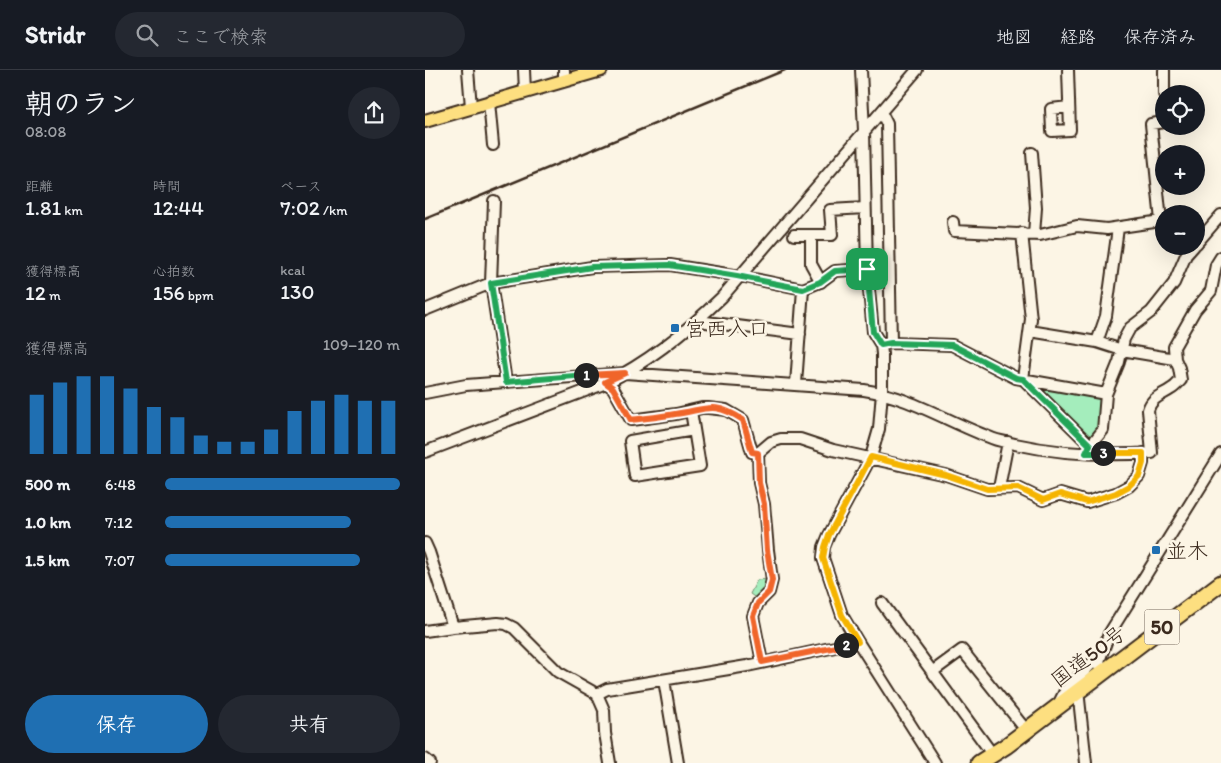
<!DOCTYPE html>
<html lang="ja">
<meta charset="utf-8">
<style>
body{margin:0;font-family:Itim,"Klee One",sans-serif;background:#242831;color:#f1f3f6;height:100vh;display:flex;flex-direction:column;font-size:19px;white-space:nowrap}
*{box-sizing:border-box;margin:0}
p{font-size:16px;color:#9ea1a6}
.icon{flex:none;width:28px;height:28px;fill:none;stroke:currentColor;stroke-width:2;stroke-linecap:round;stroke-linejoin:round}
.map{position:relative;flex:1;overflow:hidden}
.side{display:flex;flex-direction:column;background:#171b24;width:425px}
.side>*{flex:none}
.fabs{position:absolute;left:730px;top:15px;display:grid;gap:10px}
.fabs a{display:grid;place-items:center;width:50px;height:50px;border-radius:50%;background:#171b24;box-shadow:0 5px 20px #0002;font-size:25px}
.pin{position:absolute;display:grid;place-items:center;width:42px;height:42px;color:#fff;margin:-21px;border-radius:10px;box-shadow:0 2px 8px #0006}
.km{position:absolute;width:25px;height:25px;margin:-12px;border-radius:50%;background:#222;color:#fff;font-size:14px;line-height:25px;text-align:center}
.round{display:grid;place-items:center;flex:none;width:52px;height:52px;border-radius:26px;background:#242831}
.overview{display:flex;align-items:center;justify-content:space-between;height:85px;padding:0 25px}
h1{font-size:28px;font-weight:600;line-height:38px}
.stats{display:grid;grid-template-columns:repeat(3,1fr);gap:8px;height:85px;padding:5px 25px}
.stats div{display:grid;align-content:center}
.stats b{font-size:21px;font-weight:600}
.stats small{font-size:14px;font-weight:400}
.stats p{font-size:14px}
.chart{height:140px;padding:10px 25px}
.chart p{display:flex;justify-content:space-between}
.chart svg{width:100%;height:90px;margin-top:5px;stroke:#1f6fb2;stroke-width:6}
.button{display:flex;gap:10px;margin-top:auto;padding:10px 25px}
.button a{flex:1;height:58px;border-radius:30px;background:#1f6fb2;color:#fff;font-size:20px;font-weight:600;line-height:58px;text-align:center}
.button a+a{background:#242831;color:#f1f3f6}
ul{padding:0 25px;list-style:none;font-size:16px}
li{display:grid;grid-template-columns:80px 60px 1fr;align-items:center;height:38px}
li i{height:12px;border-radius:6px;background:#1f6fb2}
header{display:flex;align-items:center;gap:30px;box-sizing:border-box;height:70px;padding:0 25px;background:#171b24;border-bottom:1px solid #363941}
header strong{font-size:24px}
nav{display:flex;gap:28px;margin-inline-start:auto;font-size:18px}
.search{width:350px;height:45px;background:#242831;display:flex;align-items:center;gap:12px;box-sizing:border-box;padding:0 18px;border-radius:28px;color:#9ea1a6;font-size:19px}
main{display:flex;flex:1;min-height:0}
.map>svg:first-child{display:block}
.green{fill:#a4edbc;stroke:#708c6d}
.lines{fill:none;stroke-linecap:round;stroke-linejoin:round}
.minor-casing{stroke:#3b2a1e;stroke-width:14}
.major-casing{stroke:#3b2a1e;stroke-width:16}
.highway-casing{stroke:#3b2a1e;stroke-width:19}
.minor{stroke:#fcf5e5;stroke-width:10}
.major{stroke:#fddf80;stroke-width:12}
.highway{stroke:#fddf80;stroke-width:15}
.rail{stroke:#3b2a1e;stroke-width:2.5}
.split-1-casing{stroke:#fff;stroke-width:10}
.split-2-casing{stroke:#fff;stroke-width:10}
.split-3-casing{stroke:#fff;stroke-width:10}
.split-4-casing{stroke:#fff;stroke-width:10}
.split-1{stroke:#22a559;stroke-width:6}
.split-2{stroke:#f0652b;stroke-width:6}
.split-3{stroke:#f5b400;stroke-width:6}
.split-4{stroke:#22a559;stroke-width:6}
.poi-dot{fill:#1f6fb2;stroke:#fcf5e5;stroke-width:2}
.labels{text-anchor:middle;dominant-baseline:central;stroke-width:5;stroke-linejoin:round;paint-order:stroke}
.shield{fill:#fcf5e5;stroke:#75675a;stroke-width:1}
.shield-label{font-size:20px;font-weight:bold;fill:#3b2a1e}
.poi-label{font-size:21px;fill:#3b2a1e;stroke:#fcf5e5;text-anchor:start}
.street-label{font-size:21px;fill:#3b2a1e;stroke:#fcf5e5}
</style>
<header>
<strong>Stridr</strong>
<div class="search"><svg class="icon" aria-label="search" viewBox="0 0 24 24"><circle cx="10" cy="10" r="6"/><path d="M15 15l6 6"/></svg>ここで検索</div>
<nav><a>地図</a><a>経路</a><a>保存済み</a></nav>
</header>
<main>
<section class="side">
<div class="overview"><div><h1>朝のラン</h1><p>08:08</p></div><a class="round"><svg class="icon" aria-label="share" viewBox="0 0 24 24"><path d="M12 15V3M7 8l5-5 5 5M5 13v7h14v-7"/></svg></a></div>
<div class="stats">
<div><p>距離</p><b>1.81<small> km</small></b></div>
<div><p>時間</p><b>12:44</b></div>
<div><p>ペース</p><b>7:02<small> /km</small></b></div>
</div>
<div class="stats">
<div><p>獲得標高</p><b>12<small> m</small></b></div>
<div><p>心拍数</p><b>156<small> bpm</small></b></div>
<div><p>kcal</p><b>130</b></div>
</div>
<div class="chart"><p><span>獲得標高</span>109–120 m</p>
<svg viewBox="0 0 160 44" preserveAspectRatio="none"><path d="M5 44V15M15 44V9M25 44V6M35 44V6M45 44V12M55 44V21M65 44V26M75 44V35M85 44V38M95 44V38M105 44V32M115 44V23M125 44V18M135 44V15M145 44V18M155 44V18"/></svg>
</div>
<ul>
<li><b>500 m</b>6:48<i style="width:100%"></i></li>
<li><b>1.0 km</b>7:12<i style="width:79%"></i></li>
<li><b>1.5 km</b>7:07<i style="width:83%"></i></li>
</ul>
<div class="button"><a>保存</a><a>共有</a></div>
</section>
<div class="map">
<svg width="796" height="693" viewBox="0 0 796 693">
<rect width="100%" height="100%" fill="#fcf5e5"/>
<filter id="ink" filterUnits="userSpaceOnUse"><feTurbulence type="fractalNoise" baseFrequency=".02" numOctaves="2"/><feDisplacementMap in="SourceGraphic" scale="10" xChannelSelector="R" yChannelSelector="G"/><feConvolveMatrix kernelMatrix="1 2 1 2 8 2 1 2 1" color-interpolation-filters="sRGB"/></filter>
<g filter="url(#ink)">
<path class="green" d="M 614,315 L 678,327 L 674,359 L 663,369 L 612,320 Z
M 343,509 L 341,520 L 332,529 L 325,524 L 332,510 Z"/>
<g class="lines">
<defs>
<path id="minor" d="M 43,0 L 46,37
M 99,0 L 100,21
M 139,0 L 139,11
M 436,0 L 439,61 L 442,199 L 448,262 L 456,275 L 457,284 L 457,322 L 454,359 L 446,387 L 404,465 L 399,477 L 398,488 L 417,545 L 433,572 L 510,693
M 643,0 L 645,60 L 627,61 L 626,39 L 644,37
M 739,0 L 739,24
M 64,32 L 68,75
M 456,42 L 462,54 L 466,273
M 607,83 L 611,138 L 609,164
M 69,131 L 66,213 L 81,312
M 528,152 L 529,161 L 615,165 L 652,156 L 682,159 L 736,151 L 726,54 L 739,52
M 597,163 L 606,249 L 598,309 L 665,375
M 369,165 L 407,165 L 405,140 L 440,138
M 386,165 L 386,194 L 396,212
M 771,174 L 796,145
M 378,219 L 395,212 L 410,201 L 442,199
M 0,240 L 66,213 L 167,197 L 245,195 L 315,206 L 378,219 L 371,314
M 274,249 L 281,252 L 375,264
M 605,261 L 672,272 L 697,280 L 750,289
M 672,272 L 681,246 L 693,158
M 456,275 L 466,273 L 527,275 L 591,308 L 681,324
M 181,313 L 188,318 L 206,350 L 251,344 L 277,338 L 283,338 L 301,340 L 318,350 L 327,382 L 333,383 L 334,413 L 339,434 L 343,480 L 347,510 L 344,522 L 333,533 L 328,546 L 337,592
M 0,323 L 41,315 L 200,303 L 439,320 C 484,326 523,352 564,367 C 572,371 582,372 590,374 C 635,384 681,386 727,383 L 723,340 C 727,327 736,326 746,319 C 750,317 753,313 756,310 L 754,298 L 750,289 L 749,277 L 770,240 L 786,221 L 791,195 L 796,187
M 266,341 L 275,396 L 210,406 L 205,371 L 269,360
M 662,380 L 678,360 L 681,324 L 694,292 L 699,269 L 705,258 L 726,242 L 749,213 L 761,185 L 769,176
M 0,382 L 181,313 C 225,291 262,261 297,227 L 492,0
M 333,383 L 346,372 L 356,369 L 375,369 L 408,380 L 521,405 L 562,419 L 593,418 L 618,430 L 635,424 L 662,432 L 691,423 L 704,416 L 714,406 L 718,393 L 718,383
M 574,418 L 583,372
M 0,473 L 4,482 L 28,557 L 73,553 L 81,554 L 89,558 L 133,602 L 172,624 L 179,640 L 180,663 L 185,693
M 457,533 L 568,685
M 0,561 L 28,557
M 507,602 L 537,580 L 601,660
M 678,602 L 674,591 L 684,564 L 796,384
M 239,610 L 253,693
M 653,620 L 661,693
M 172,624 L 182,619 L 322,596 L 433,572
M 634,633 L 640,621 L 675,585
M 0,689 L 5,693"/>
<path id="major" d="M 0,51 L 176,0"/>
<path id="highway" d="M 554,693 L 581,676 L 796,513"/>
</defs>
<use href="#minor" class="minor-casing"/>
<use href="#major" class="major-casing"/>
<use href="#highway" class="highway-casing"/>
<use href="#minor" class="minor"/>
<use href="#major" class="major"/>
<use href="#highway" class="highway"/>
<path class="rail" d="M 0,149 L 360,0"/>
</g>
</g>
<g class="lines" filter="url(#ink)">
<defs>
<path id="split-1" d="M 161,305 L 81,312 L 66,213 L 167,197 L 244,195 L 312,206 L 378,219 L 395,212 L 410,201 L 442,199"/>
<path id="split-2" d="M 161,305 L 200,303 L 180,312 L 188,318 L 206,350 C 221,348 235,347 250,344 C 281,340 288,330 318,350 L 327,382 L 333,383 L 334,413 L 339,434 L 342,480 L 347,510 L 344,522 L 333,533 L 328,546 L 337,592 L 421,575"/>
<path id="split-3" d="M 421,575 L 433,572 L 417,545 L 398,488 L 400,477 L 404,465 L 446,387 L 521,405 L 562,419 L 593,418 L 618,430 L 635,424 L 662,432 L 691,423 L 704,416 L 714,406 L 718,393 L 718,383 L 678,383"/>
<path id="split-4" d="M 442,199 L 448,262 L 456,275 L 466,273 L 527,275 L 591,308 L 598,309 L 665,375 L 661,383 L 678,383"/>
</defs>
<use href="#split-1" class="split-1-casing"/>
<use href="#split-2" class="split-2-casing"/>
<use href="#split-3" class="split-3-casing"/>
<use href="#split-4" class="split-4-casing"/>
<use href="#split-1" class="split-1"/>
<use href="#split-2" class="split-2"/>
<use href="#split-3" class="split-3"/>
<use href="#split-4" class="split-4"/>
</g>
<g class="poi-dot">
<rect x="245" y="253" width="10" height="10" rx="2.5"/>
<rect x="726" y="475" width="10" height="10" rx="2.5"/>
</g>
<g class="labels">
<rect class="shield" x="719.5" y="539.5" width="35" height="35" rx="4"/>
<g class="shield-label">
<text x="737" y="557">50</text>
</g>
<g class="poi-label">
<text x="260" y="258">宮西入口</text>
<text x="741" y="480">並木</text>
</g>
<g class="street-label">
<text transform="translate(663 586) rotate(-37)">国道50号</text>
</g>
</g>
</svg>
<div class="fabs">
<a><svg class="icon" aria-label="locate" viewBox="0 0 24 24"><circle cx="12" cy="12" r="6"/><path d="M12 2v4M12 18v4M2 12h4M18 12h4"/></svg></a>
<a>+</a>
<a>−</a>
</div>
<div class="pin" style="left:442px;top:199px;background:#1e9e55"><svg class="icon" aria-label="arrive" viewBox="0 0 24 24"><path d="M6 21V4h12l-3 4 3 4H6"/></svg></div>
<b class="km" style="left:161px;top:305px">1</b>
<b class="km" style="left:421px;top:575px">2</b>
<b class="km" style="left:678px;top:383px">3</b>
</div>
</main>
